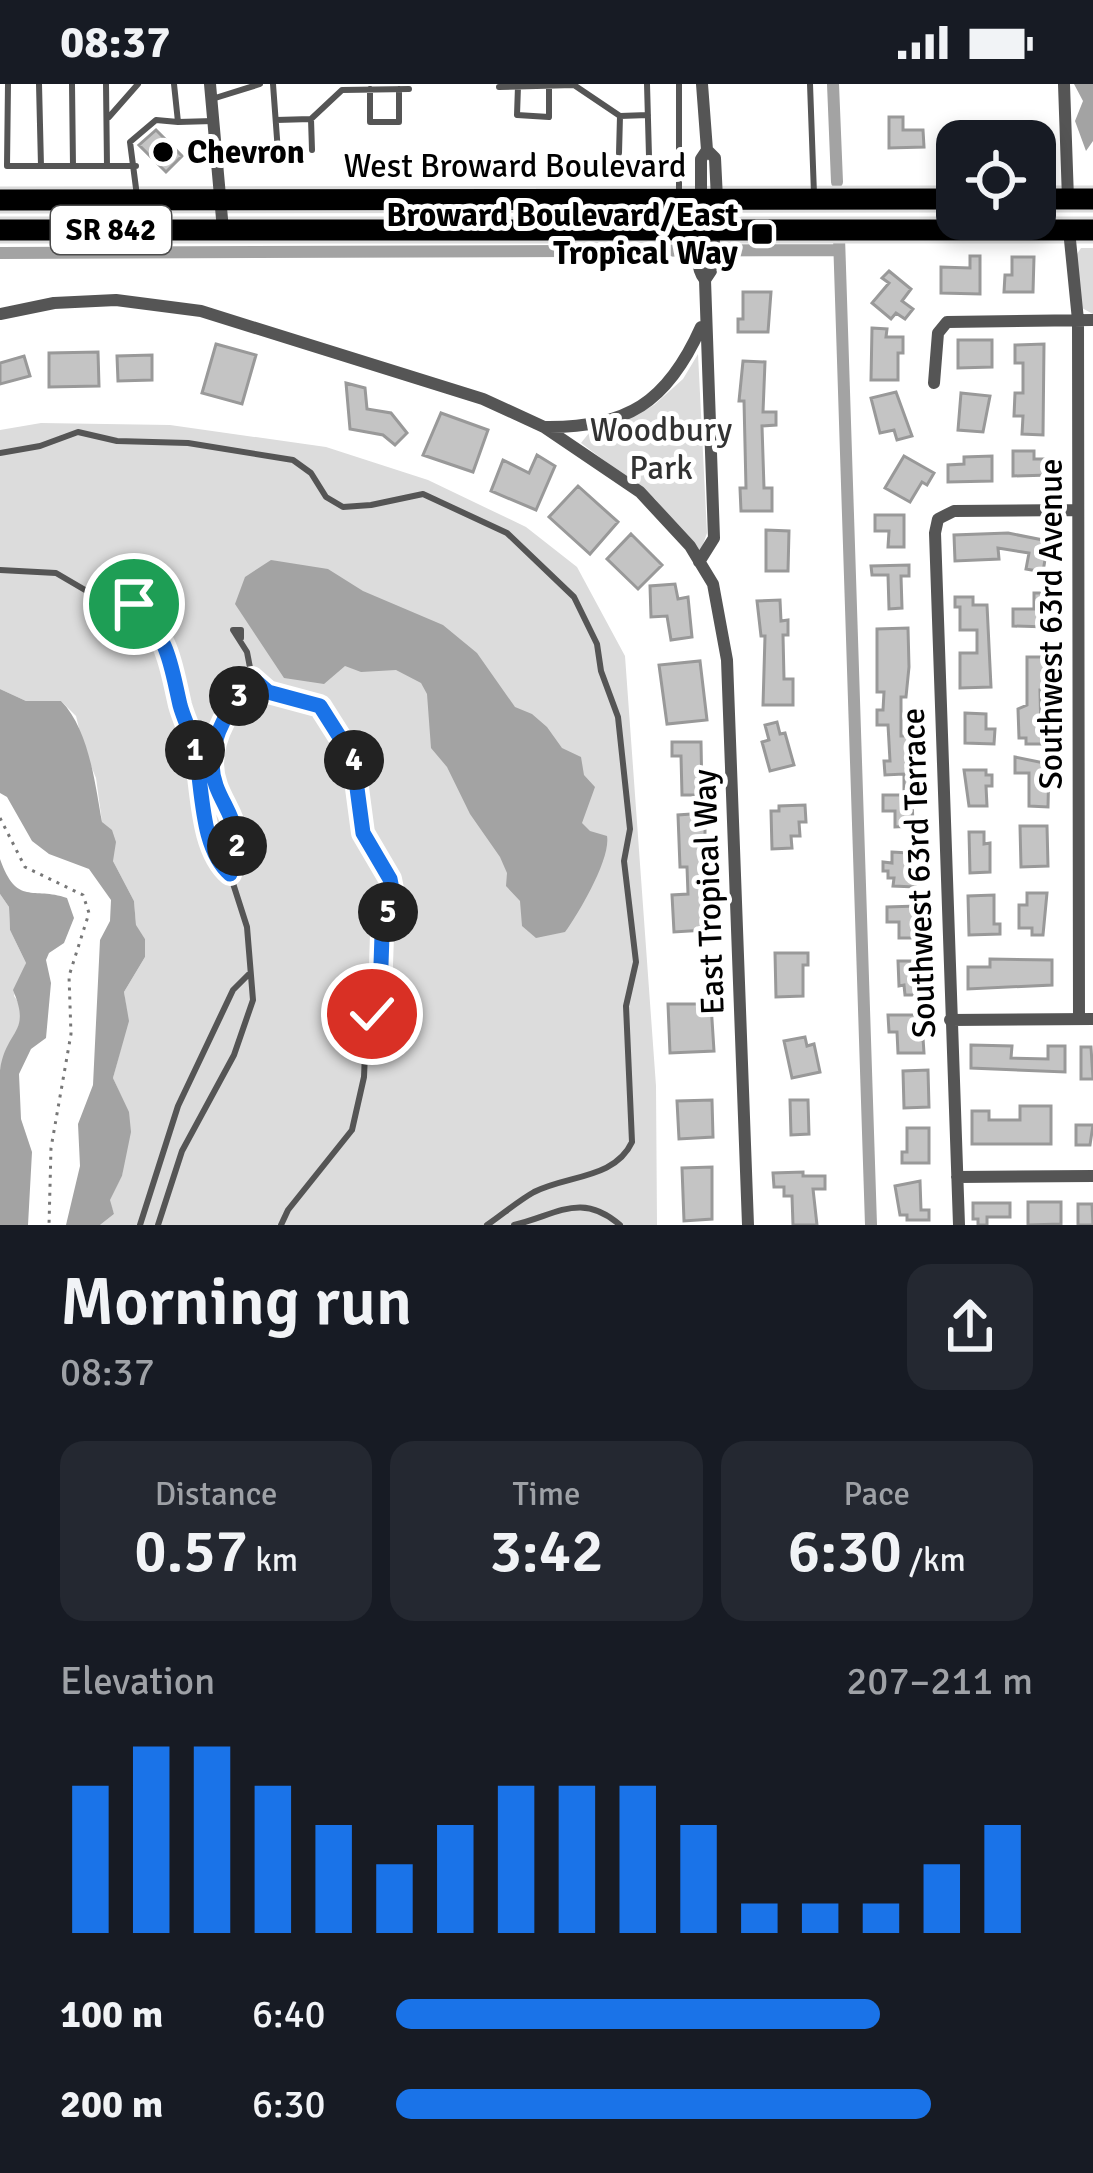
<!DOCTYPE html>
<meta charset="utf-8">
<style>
body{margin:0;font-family:Signika,sans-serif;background:#242831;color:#f1f3f6;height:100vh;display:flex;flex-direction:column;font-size:45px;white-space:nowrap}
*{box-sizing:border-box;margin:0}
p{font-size:39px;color:#9ea1a6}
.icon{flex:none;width:66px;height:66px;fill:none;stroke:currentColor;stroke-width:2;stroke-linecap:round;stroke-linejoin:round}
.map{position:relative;height:1141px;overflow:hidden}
.details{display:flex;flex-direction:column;background:#171b24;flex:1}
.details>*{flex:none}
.tools{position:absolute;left:936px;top:36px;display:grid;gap:24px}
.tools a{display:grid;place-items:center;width:120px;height:120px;border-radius:24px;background:#171b24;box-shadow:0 6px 18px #0003;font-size:60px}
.pin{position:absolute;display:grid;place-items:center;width:102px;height:102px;color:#fff;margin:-51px;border:6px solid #fff;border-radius:50%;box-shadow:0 3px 12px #0007}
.km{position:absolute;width:60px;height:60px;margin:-30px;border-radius:50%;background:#222;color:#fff;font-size:33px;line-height:60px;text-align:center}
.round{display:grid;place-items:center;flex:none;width:126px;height:126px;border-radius:24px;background:#242831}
.overview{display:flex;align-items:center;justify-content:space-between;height:204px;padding:0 60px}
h1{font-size:66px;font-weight:600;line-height:90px}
.metrics{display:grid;grid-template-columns:repeat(3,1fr);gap:18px;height:204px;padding:12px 60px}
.metrics div{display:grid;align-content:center;border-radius:24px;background:#242831;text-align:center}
.metrics b{font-size:60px;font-weight:600}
.metrics small{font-size:33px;font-weight:400}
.metrics p{font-size:33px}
.chart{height:336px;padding:24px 60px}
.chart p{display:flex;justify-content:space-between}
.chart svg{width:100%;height:216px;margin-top:12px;stroke:#1a73e8;stroke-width:6}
ul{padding:0 60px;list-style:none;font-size:39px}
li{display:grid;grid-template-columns:192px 144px 1fr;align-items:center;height:90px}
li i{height:30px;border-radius:15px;background:#1a73e8}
.status{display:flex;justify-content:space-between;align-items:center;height:84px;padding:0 60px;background:#171b24;direction:ltr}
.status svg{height:33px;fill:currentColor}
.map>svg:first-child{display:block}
.green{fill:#dcdcdc}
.water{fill:#a3a3a3}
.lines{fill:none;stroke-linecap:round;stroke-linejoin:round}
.canal{stroke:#a3a3a3;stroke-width:12}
.building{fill:#c4c4c4;stroke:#999;stroke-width:3}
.primary-casing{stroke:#dbdbdb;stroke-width:27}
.path{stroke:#777;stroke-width:3;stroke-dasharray:3 6;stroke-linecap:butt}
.service{stroke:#555;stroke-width:6}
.minor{stroke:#555;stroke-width:12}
.primary{stroke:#000;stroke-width:21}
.route-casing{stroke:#fff;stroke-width:24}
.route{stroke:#1a73e8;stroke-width:15}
.poi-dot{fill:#000;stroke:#fff;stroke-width:4.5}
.labels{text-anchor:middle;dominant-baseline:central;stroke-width:10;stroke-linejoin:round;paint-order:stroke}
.shield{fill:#fff;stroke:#4c4c4c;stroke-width:3}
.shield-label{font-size:30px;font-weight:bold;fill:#000}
.poi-label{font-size:33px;font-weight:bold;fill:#000;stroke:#fff;text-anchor:start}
.street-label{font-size:33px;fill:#000;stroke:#fff}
.park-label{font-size:33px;fill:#333;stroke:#fff}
</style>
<div class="status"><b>08:37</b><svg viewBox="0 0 49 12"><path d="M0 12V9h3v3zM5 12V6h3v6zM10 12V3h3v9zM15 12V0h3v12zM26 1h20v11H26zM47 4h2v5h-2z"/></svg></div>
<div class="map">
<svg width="1093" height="1141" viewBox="0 0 1093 1141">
<rect width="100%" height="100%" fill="#fff"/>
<path class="green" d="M 1081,164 L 1093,164 L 1093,230 L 1082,224 L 1075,173 Z
M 698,270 L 707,449 L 700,469 L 655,415 L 581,359 L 589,349 L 625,337 L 654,321 L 683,295 Z
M 41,339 L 170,341 L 326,363 L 428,396 L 526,443 L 577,483 L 625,572 L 656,1002 L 657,1141 L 100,1141 L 114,1130 L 109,1116 L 122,1092 L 128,1028 L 113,994 L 128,937 L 124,908 L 145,873 L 145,855 L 136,842 L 134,817 L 113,777 L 102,738 L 96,694 L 84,665 L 76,632 L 61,617 L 26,617 L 0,605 L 0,346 Z
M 0,810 L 9,823 L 10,846 L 26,879 L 14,912 C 32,934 8,959 0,986 Z"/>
<path class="water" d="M 1074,0 L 1093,0 L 1093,57 L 1086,67 L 1075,37 L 1083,17 Z
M 271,476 L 328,485 L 363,507 L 443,541 L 477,569 L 515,623 L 532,630 L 547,643 L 562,664 L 581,673 L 584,691 L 595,703 L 582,739 L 590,747 L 607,752 C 611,774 579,829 565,848 L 536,854 L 522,842 L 520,817 L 506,802 L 507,789 L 500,773 L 470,730 L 447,683 L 431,664 L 427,610 L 421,599 L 396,586 L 361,588 L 345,582 L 324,600 L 284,594 L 235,520 L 245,493 Z
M 0,605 L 26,617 L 61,617 C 89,645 95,700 102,738 L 112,746 L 116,758 L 113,777 L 134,817 L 136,841 L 145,855 L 145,873 L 124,908 L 129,937 L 113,994 L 129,1028 L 131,1048 L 122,1092 L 110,1116 L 114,1130 L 100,1141 L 66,1141 L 80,1082 L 78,1040 L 93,1001 L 100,856 L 110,837 L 111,816 L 89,785 L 49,770 L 32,757 L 7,713 L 0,709 Z
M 0,775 C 17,823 33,802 67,814 L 74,834 L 64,859 L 49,869 L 46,876 L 51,899 L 46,954 L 31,965 L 19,990 L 21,1035 L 32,1068 L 28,1141 L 0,1141 C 0,1092 0,1033 0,986 C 6,945 32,950 13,906 L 26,879 L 10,846 L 9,823 L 0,810 Z"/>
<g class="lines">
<path class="canal" d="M 833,0 L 837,98
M 839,153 L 871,1141
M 0,169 L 839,166"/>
</g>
<path class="building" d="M 889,33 L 903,33 L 903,46 L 923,46 L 924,63 L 889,64 Z
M 1017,40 L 1027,57 L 989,57 Z
M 156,46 L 182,72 L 166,88 L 139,61 Z
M 970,172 L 980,172 L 980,210 L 941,209 L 941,183 L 970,184 Z
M 1012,173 L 1034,173 L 1033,208 L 1004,208 L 1005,191 L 1012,191 Z
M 889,187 L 911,205 L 902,217 L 913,225 L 905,235 L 896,229 L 891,235 L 872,219 L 889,199 L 882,194 Z
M 743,208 L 771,208 L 768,248 L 738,248 L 738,235 L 743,235 Z
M 872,244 L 887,245 L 886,253 L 903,253 L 903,269 L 898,269 L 898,296 L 871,296 Z
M 958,256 L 992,256 L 992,283 L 958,284 Z
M 216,260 L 256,271 L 242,320 L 202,309 Z
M 1044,260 L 1043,351 L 1022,350 L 1023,332 L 1014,332 L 1015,309 L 1023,309 L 1023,279 L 1015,279 L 1015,261 Z
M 98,268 L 99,302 L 49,303 L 49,269 Z
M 152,271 L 152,296 L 118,297 L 117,272 Z
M 24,272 L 30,292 L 0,300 L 0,279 Z
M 743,277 L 765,278 L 763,328 L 776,328 L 776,341 L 762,342 L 764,404 L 772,404 L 772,427 L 741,427 L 740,404 L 746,404 L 744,317 L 739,317 Z
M 346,299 L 365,304 L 367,325 L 391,329 L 407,349 L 395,361 L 383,351 L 350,345 Z
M 896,308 L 912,352 L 897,356 L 894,346 L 880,349 L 871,314 Z
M 961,309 L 990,312 L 983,348 L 958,346 Z
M 441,329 L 488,346 L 473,388 L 423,371 Z
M 1013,367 L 1034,367 L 1034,375 L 1048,375 L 1049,391 L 1013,392 Z
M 537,371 L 555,382 L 536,426 L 491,407 L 503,376 L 529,389 Z
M 904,372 L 934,389 L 927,401 L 922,398 L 910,418 L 885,404 Z
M 992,372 L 992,397 L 948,398 L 948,381 L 964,380 L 964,373 Z
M 578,402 L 618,438 L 590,470 L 549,433 Z
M 875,431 L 904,431 L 904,463 L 888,463 L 889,447 L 875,447 Z
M 766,446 L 789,447 L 788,487 L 766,487 Z
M 1008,449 L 1048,457 L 1043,488 L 1026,485 L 1029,469 L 998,464 L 999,475 L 955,477 L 954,451 Z
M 631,450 L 662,481 L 638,505 L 607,475 Z
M 909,481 L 909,492 L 901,492 L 902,524 L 889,525 L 888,491 L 872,491 L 871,482 Z
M 675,500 L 678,515 L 688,513 L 692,553 L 671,556 L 667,532 L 651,533 L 650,502 Z
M 1034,509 L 1048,509 L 1047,543 L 1013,542 L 1013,525 L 1034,525 Z
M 955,513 L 973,513 L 973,521 L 987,521 L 991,603 L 960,604 L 960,569 L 977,569 L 977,546 L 960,546 L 960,523 L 955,523 Z
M 780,516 L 781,537 L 788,536 L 788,551 L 783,551 L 784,595 L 793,595 L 793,621 L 763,621 L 765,552 L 761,552 L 757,517 Z
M 908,544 L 909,583 L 906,613 L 901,613 L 901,652 L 910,652 L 913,742 L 895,743 L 895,727 L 883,727 L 883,711 L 904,711 L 904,690 L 885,691 L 884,677 L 890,677 L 888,641 L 877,641 L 877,626 L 883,626 L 884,608 L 877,608 L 877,545 Z
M 1027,573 L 1048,573 L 1044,606 L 1040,606 L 1041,649 L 1048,649 L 1048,660 L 1026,660 L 1026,654 L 1019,654 L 1018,625 L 1027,621 Z
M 700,577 L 707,636 L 667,640 L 659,581 Z
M 965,629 L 986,630 L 986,645 L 995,645 L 994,660 L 965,659 Z
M 777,638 L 780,650 L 785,649 L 794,681 L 770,687 L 762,658 L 769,656 L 765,641 Z
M 672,658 L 701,658 L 702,711 L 682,711 L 681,672 L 672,672 Z
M 1015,673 L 1049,680 L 1048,723 L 1029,722 L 1029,689 L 1015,689 Z
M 964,686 L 986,686 L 986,691 L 992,691 L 992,702 L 986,702 L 987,722 L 969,722 Z
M 805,721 L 806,738 L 799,738 L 800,752 L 791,752 L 792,764 L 772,765 L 771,727 L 779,727 L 779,722 Z
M 705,729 L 705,846 L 674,848 L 672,811 L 688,810 L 687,783 L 680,783 L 678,731 Z
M 1020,742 L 1047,742 L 1048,782 L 1021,783 Z
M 969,748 L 984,748 L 984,760 L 990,759 L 990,788 L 970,789 Z
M 892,768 L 908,769 L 908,784 L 916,784 L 915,803 L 893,802 L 894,794 L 888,794 L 888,787 L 883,787 L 883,778 L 892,779 Z
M 1027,809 L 1047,809 L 1043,851 L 1032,851 L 1032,844 L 1019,844 L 1019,821 L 1027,821 Z
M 994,811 L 994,840 L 1000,840 L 1000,850 L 969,851 L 968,812 Z
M 917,822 L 918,854 L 899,854 L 899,838 L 887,838 L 887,823 Z
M 775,869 L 808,869 L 808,881 L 803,881 L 803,912 L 776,913 Z
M 990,875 L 1052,876 L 1052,901 L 968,905 L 968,883 L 990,883 Z
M 898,877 L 921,877 L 922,911 L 905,911 L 904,901 L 899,902 Z
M 668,920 L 711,920 L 714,967 L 670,969 Z
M 888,931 L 917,931 L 918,954 L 923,954 L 924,969 L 898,969 L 897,948 L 889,948 Z
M 805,953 L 807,962 L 814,960 L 820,988 L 792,994 L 784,957 Z
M 971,961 L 1012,962 L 1011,974 L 1048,975 L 1048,962 L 1065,962 L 1065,988 L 971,984 Z
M 1081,963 L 1091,963 L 1093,995 L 1081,995 Z
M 928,986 L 929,1023 L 904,1024 L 903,987 Z
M 712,1016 L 713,1053 L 679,1055 L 677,1017 Z
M 790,1016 L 808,1016 L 809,1050 L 791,1051 Z
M 1020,1022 L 1051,1022 L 1051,1060 L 972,1060 L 972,1027 L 989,1027 L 989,1036 L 1020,1036 Z
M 1076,1041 L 1093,1041 L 1090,1061 L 1076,1061 Z
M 907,1044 L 929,1044 L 929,1079 L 902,1079 L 902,1068 L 907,1068 Z
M 712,1083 L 712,1135 L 684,1137 L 682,1084 Z
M 803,1088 L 803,1092 L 825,1092 L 825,1105 L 813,1105 L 817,1141 L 793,1141 L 792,1112 L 784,1112 L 784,1103 L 774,1103 L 773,1089 Z
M 920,1097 L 921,1126 L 929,1126 L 929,1136 L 907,1136 L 907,1131 L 900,1131 L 895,1102 Z
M 1028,1118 L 1061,1118 L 1061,1140 L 1028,1141 Z
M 973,1119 L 1010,1119 L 1010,1133 L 987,1133 L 987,1141 L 978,1141 L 978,1135 L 973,1135 Z
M 1078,1120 L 1092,1120 L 1093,1141 L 1078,1141 Z"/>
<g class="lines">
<defs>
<path id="primary" d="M 1035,115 L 1093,115
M 0,116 L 957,115
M 0,146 L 1093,146"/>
</defs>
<use href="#primary" class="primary-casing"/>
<path class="path" d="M 0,734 L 25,783 L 83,811 L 89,829 L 69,892 L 71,950 L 51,1064 L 49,1141"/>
<path class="service" d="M 8,0 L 7,82 L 136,82
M 39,0 L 41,82
M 72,0 L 73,82
M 106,0 L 107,82
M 174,0 L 178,38 L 213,37
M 273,0 L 278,68
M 647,0 L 649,72
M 679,0 L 679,110
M 810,0 L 814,110
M 518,2 L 517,31 L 549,33 L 549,2
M 499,3 L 574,1 L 620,32
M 370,5 L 370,38 L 399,38 L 399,5
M 212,15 L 260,0
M 109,33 L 138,0
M 311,35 L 312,66
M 276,36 L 311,35 L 342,6 L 409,5
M 619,69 L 620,32 L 648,31
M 137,112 L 130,58 L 156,36 L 178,38
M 0,369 L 40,362 L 78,348 L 117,357 L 188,359 L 293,376 L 311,389 L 326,413 L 343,423 L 371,421 L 423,410 L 507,449 L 574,513 L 597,560 L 601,587 L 618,633 L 630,745 L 624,777 L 636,878 L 626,922 L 632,1058 C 615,1095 567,1091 534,1108 C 518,1117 503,1130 487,1141
M 0,486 L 56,489 L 97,513 L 134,520 L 146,533 L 173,577 L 180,619 L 195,666 L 209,758 L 219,780 L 230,790
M 241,554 L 241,546 L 233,546 L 247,568 L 252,594 L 264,606 L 310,616 L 330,635 L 357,685 L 363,749 L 392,805 L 382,851 L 380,910 L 366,945 L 364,993 L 352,1046 L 288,1126 L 281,1141
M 140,1141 L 178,1022 L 233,906 L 249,890
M 158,1141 L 182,1067 L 234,971 L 253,916 L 247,843 L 230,790 L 237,763 L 235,743 L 212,685 L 221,641 L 252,594
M 514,1141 C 557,1131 581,1107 620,1141"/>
<path class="minor" d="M 210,0 L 223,146
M 1064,0 L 1068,115
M 707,66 L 715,74 L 717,115
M 701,115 L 701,75 L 707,66 L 702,0
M 1069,146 L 1078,236 L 1079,935
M 705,196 L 711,187 L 715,146
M 0,230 L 54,219 L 116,216 L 201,227 L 483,315 L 544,343 L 640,408 L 690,462 L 713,500 L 727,576 L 748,1141
M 934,299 L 938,249 L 947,238 L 1093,236
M 545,343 C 627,344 667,319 701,243
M 699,478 L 714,454 L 705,196 C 694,182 698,161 704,145
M 950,936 L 1093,935
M 957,1093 L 1093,1092
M 959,1141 L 935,449 L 938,435 L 954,427 L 1076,426"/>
<use href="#primary" class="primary"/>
</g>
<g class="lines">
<defs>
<path id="route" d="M 134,520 C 170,559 169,573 180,621 C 184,636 192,650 195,666 C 203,704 200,764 230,790 C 252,736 213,722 212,680 C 212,647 233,620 252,594 L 268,608 L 320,622 L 353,674 L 363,749 L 390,795 L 392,805 L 382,851 L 380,910 L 372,930"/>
</defs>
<use href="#route" class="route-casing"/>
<use href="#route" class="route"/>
</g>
<g class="poi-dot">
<circle cx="163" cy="68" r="12"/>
<rect x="750" y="138" width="24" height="24" rx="6"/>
</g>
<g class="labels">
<rect class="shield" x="51" y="122" width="120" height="48" rx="9"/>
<g class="shield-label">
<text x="111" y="146">SR 842</text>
</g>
<g class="poi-label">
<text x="187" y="68">Chevron</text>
<text x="738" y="131" text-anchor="end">Broward Boulevard/East<tspan x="738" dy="38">Tropical Way</tspan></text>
</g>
<g class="street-label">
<text x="515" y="82">West Broward Boulevard</text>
<text transform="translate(1051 540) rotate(-90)">Southwest 63rd Avenue</text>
<text transform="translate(919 789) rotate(-92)">Southwest 63rd Terrace</text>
<text transform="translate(709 808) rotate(-92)">East Tropical Way</text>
</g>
<g class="park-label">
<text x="661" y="346">Woodbury<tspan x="661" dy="38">Park</tspan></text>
</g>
</g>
</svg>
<div class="tools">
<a><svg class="icon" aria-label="locate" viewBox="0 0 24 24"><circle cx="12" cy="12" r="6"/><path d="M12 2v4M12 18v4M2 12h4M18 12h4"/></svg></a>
</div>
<div class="pin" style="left:134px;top:520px;background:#1e9e55"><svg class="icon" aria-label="arrive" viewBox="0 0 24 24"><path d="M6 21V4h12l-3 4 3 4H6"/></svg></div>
<div class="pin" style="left:372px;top:930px;background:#d93025"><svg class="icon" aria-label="check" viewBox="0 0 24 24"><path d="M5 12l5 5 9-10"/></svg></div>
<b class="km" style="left:195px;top:666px">1</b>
<b class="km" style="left:237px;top:762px">2</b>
<b class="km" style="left:239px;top:612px">3</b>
<b class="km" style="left:354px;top:676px">4</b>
<b class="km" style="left:388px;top:828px">5</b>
</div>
<section class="details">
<div class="overview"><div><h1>Morning run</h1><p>08:37</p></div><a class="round"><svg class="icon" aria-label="share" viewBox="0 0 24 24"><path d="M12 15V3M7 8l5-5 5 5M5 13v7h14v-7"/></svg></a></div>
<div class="metrics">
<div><p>Distance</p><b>0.57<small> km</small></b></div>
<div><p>Time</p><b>3:42</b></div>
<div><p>Pace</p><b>6:30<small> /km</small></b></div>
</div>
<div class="chart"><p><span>Elevation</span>207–211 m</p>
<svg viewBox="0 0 160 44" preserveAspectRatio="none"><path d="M5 44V14M15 44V6M25 44V6M35 44V14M45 44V22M55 44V30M65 44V22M75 44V14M85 44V14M95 44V14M105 44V22M115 44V38M125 44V38M135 44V38M145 44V30M155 44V22"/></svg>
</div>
<ul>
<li><b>100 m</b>6:40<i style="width:76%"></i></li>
<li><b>200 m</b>6:30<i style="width:84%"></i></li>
</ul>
</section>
